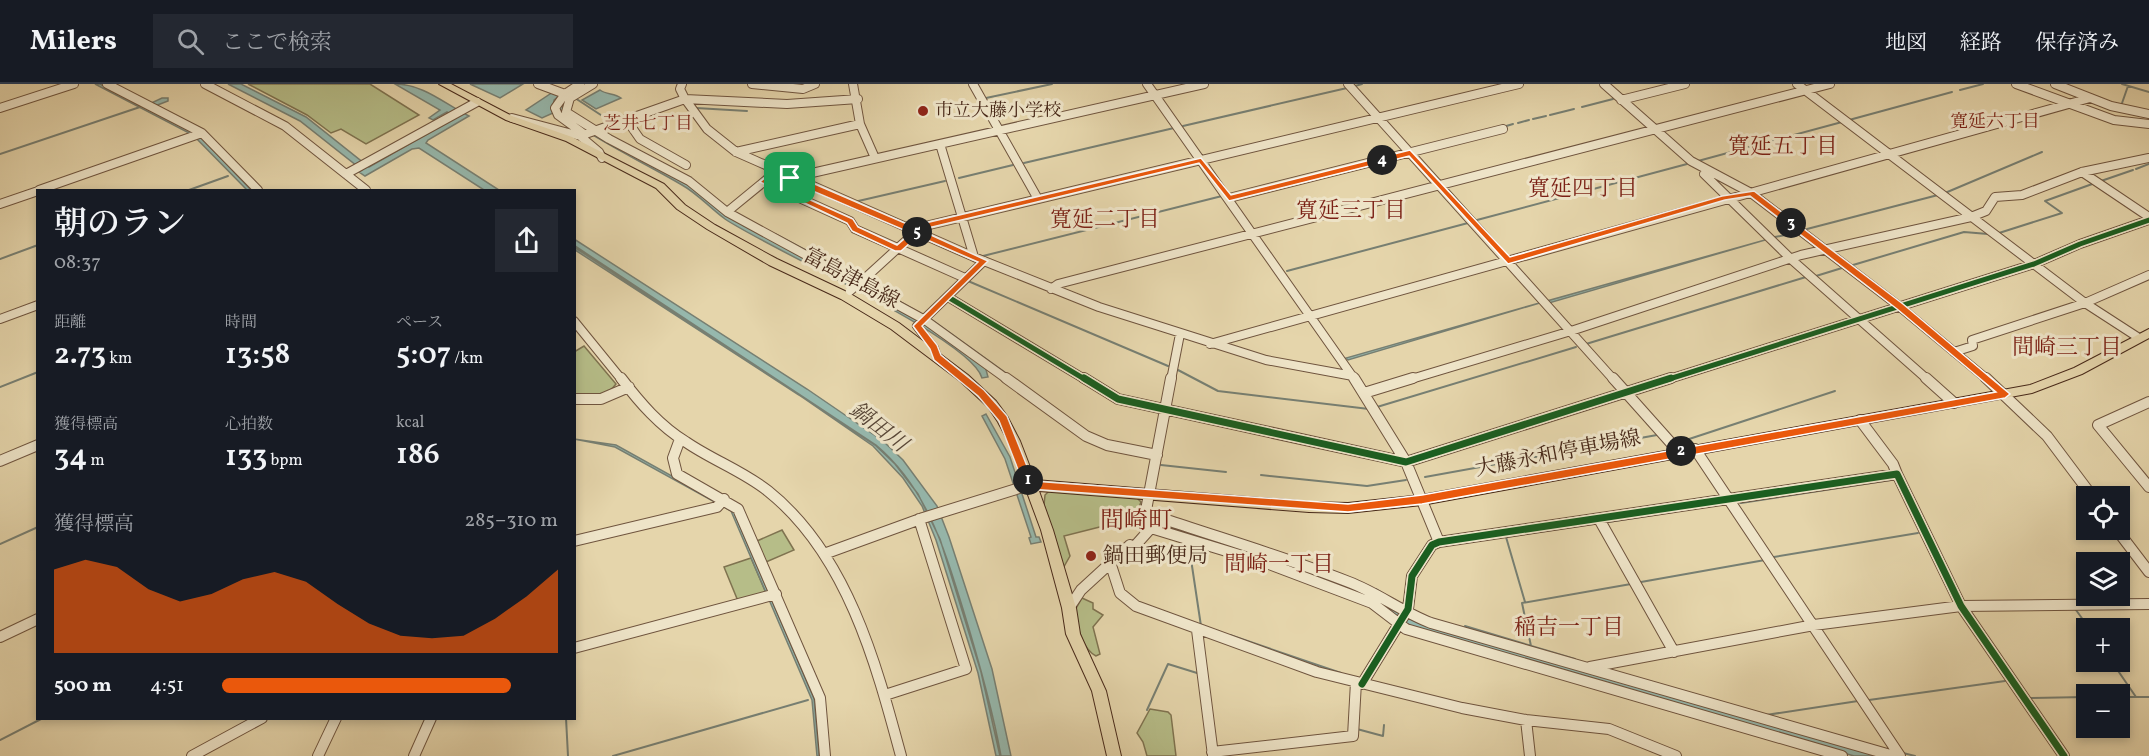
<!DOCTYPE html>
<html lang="ja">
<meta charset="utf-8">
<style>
body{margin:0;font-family:Vollkorn,"Noto Serif JP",serif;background:#242831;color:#f1f3f6;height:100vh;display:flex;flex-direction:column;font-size:22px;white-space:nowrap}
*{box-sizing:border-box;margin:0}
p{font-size:20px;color:#9ea1a6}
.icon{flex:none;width:33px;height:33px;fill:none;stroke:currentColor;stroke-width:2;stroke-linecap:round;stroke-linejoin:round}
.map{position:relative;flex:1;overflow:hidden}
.panel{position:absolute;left:36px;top:105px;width:540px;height:531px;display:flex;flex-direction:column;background:#171b24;border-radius:0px;box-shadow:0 3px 9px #0003}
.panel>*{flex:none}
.fabs{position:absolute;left:2076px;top:402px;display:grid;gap:12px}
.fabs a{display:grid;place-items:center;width:54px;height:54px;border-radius:0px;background:#171b24;box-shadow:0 3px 9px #0003;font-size:30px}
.pin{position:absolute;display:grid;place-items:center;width:51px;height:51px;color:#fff;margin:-26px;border-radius:12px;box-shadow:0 3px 9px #0006}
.km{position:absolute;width:30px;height:30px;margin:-15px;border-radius:50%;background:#222;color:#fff;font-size:16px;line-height:30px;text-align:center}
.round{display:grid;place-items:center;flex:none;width:63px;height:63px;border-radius:0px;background:#242831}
.head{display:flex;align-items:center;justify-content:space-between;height:102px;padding:0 18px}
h1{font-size:33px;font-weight:600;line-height:45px}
.metrics{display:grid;grid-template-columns:repeat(3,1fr);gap:9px;height:102px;padding:6px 18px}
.metrics div{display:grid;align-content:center}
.metrics b{font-size:30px;font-weight:600}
.metrics small{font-size:16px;font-weight:400}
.metrics p{font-size:16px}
.chart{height:168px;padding:12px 18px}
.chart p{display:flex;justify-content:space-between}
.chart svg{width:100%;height:108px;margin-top:6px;fill:#ea580c;opacity:.7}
ul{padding:0 18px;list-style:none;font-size:20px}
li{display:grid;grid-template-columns:96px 72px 1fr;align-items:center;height:45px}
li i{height:15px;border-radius:8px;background:#ea580c}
header{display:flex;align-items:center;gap:36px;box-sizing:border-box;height:84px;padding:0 30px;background:#171b24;border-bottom:2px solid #363941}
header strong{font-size:28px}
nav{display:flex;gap:33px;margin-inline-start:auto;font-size:21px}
.search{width:420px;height:54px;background:#242831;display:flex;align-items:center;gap:15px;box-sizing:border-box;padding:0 21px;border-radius:0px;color:#9ea1a6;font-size:22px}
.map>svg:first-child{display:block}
.green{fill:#b6bd88;stroke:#7f7350;stroke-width:1.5}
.water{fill:#96b8ad;stroke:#777f72;stroke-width:1.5}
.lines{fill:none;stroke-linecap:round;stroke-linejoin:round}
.stream{stroke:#777f72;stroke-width:2}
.minor-far1-casing{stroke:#6f543e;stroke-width:10}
.minor-casing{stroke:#6f543e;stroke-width:12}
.major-casing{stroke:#482919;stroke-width:2}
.minor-far1{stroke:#eee4c8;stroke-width:8}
.minor{stroke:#eee4c8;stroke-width:10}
.major{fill:#e5d5ab;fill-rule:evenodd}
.minor-bridge-casing{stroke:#6f543e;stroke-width:10;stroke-linecap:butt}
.minor-bridge{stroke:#eee4c8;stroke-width:8}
.cycleway-far1-casing{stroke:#eee4c8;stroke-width:8}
.cycleway-casing{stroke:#eee4c8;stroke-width:10}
.cycleway-far1{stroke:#1b5e20;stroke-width:5}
.cycleway{stroke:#1b5e20;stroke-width:7}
.route{fill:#ea580c;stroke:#fff;stroke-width:1.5;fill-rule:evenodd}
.poi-dot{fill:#8f2418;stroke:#eee4c8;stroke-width:2}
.labels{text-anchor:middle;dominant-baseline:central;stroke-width:6;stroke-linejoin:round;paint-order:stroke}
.far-poi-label{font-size:18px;fill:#482919;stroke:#eee4c8;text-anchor:start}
.far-neighbourhood-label{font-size:18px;fill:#7a1f14;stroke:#eee4c8}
.street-label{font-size:21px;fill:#482919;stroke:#eee4c8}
.poi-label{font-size:21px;fill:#482919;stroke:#eee4c8;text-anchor:start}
.neighbourhood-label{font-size:22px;fill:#7a1f14;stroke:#eee4c8}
.water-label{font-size:22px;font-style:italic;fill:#584637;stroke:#eee4c8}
.quarter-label{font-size:24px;fill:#7a1f14;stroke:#eee4c8}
</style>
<header>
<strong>Milers</strong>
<div class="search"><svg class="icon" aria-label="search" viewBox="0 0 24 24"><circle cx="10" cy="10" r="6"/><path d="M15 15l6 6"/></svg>ここで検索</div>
<nav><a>地図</a><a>経路</a><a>保存済み</a></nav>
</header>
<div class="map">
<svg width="2149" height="672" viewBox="0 0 2149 672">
<rect width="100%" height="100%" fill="#e5d5ab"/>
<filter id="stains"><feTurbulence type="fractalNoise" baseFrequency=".00333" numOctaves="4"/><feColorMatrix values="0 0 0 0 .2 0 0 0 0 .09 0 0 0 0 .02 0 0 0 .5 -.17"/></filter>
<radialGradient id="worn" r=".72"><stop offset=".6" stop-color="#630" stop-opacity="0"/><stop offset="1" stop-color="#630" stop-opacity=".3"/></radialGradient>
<path class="green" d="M 248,0 L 370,0 L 419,31 L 366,60 L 341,45 L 331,49 L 307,31 Z
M 584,262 L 616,300 C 605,315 592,312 575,312 L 574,268 Z
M 1050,406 L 1136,413 L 1141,418 L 1135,434 L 1064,452 L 1070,472 L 1062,486 L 1044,421 L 1045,411 Z
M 782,446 L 794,466 L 766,478 L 757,457 Z
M 751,474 L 766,509 L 738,517 L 724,483 Z
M 1082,514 L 1093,519 L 1093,525 L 1103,531 L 1093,543 L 1100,570 L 1096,572 C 1082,565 1078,543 1074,528 Z
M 1150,625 L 1168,628 L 1171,631 L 1176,672 L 1147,672 L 1143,658 L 1137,649 Z"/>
<path class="water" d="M 95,0 L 100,0 L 143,23 L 162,14 L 168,14 L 168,17 L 155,22 L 199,51 L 251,106 L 247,106 L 193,51 Z
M 228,0 L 241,0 L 306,33 L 369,83 L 455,34 L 447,28 L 433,36 L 429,34 L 440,26 L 395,0 C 424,0 446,21 469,32 L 428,56 L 426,59 L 499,106 L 484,106 L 419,64 L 412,65 L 365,92 L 359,88 L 362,86 L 300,37 Z
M 470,0 L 523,0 L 500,14 Z
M 583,0 L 588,0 L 563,20 L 565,31 L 616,63 L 689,100 L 723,128 L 926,241 L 985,282 L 988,293 L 982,294 C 971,254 769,165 725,135 C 710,124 698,110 682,101 C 641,77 599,58 560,30 L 558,20 Z
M 600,6 C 607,11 614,9 621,14 L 596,25 L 582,16 Z
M 553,8 L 560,11 L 554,16 L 553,29 L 542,34 L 526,26 Z
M 574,155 L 807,305 L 883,357 L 903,376 L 937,422 L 949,453 L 992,585 L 1011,672 L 1001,672 C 992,622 978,574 963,525 C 944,464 927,404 876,361 L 575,162 Z
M 1765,156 L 1549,219 L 1547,217 Z
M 574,163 L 875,361 L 895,380 L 918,410 L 940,455 L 981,588 L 1000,672 L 996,672 L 978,589 L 936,456 L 922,422 L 903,394 L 873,362 L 799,311 L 575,166 Z
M 1543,218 L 1348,276 L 1346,274 Z
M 986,330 L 1010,373 L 1036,453 L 1039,453 L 1041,458 L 1031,460 L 1029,454 L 1031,453 L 1005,375 L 982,332 Z
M 574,355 L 616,361 L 733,426 L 814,615 L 819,672 L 817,672 L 812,616 L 731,427 L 615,363 Z
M 1181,445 C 1245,465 1310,487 1373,513 C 1390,520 1403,533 1421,540 L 1880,672 L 1854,672 L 1830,665 L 1413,543 L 1378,519 L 1179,449 Z"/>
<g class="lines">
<path class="stream" d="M 2122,0 L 2149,8
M 1355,2 L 1362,0
M 1960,6 L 1983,0
M 575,14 L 610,37
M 986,14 L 1052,0
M 2121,22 L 2128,2
M 1582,23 L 1613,15
M 696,24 L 747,27
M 1550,31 L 1574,25
M 1533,35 L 1546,32
M 1849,36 L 1952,8
M 1518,39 L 1529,36
M 1183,42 L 1347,4
M 1503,43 L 1513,40
M 0,70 L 140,23
M 1698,77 L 1842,38
M 1024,79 L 1174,44
M 2136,85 L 2149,80
M 959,94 L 1013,81
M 2101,97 L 2133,86
M 189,106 L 228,92
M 1945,109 L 2042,68
M 854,118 L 945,97
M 1477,136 L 1687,80
M 1807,145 L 1938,111
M 1999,149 L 2062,129 L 2045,117 L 2095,99
M 775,150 L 858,194
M 1775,153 L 1795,149
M 983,172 L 1222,112
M 0,175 L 38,161
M 1853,181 L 1964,148 L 1988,150
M 1287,187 L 1468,139
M 1816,192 L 1842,184
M 968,197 L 1168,282
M 865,198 L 920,229
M 932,236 L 1007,290
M 1586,260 L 1806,193
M 1178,286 L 1218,307 L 1369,325
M 0,303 L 38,288
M 1377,323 L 1576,263
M 1680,358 L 1835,307
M 1161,381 L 1226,388
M 1261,391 L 1367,402 L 1406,396
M 1425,393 L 1657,351
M 1741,419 L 1897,395
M 1608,438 L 1673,428
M 0,460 L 38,443
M 1189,462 L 1201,542
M 1774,473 L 1918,449
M 1641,498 L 1765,476
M 1376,505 L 1389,513
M 1525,518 L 1506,453 L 1593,440
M 2076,526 L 2089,544
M 1465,542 L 1575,575
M 1230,551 L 1341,589
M 1531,562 L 1522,519 L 1631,500
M 2112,578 L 2136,613
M 2120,613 L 2149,613
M 2031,614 L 2086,613
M 1869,616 L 2005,597
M 1147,626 L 1168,580 L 1197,589
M 1766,631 L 1858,617
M 566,634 L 568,672
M 1357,645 L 1383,652 L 1384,641
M 0,656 L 43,634
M 1903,669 L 1915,672
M 613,672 L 808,616"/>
<defs>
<path id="minor-far1" d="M 107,0 L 202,49 L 258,106
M 205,0 L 285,42 L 366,106
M 538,0 L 565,10
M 580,0 L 565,10 L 555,24 L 558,31 L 584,50
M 593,0 L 570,14 L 566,28 L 609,55 L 689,97 L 727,128 L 925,236 L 1008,296
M 682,0 L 680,5 L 685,15 L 787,20 L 858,15
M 752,0 L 803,5 L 815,0
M 853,0 L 860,40 L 875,74
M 973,0 L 1038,115
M 1147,0 L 1355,296
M 1348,0 L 1614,296
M 1604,0 L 1691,77 L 1751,109 L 1900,223 L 1988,296
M 1797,0 L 2085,219 L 2139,254
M 2016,0 L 2114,36 L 2149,40
M 2055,0 L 2111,22 L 2149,30
M 1621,16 L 1685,0
M 0,24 L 74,0
M 512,34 L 580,52
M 626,35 L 640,55 L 686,81
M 940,60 L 974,173
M 736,68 L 860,40
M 602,74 L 599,68 L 580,52 L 685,15 L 707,45 L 736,68 L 974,173 L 1099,223 L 1266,276 L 1353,292
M 2082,88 L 2149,133
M 346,90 L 477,18
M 1704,90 L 1792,176 L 1928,296
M 790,94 L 1204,0
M 764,98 L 850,137 L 855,145 L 965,194
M 39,106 L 202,49
M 1229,114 L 1503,45
M 0,120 L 38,107
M 727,128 L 777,87
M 863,196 L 921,143 L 1519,0
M 1051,205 L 1058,200 L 1830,0
M 948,213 L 1086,296
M 0,235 L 38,221
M 574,237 L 622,296
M 1210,260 L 2090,14
M 1954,268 L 1973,262 L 1972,256 L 2085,219 L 2149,191
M 937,273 L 934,264 L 917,242 L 984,177
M 1171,296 L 1180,250
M 1408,296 L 1571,247 L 1801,171 L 1971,133 L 1986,127 L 1995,113 L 2022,111 L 2082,88 L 2149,74
M 1666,296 L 2034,180 L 2080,160 L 2149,136"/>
<path id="minor" d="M 621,294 C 640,319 660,342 686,358 C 712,376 743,387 768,407 C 847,470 876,579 901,672
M 1006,294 L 1086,352 L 1107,361 L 1157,371
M 1084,294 L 1118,315 L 1406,378 L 1671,294
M 1354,294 L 1406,378 L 1439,458
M 1613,294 L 1679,368
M 1926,294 L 1954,319
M 1986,294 L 2047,352 L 2092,412
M 1364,309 L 1413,294
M 574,315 L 601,315 L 629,303
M 2149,318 L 2098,341 L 2149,403
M 1860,336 L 1893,380 L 1897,390
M 680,355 L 673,374 L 677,390 L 738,425 L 820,614 L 825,672
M 1695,365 L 1900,672
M 0,377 L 38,361
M 1599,435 L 1674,568
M 1144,437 L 1170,437 C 1230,457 1290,475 1349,498 C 1378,509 1402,528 1431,539 L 1894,672
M 1143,442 L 1171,294
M 2117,446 L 2149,488
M 574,457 L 717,423 L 724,415
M 1127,465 L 1134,463 L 1151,444 L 1269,480 L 1372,519 L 1406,545 L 1842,672
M 824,470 L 923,434 L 1029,401
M 1110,478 L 1120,509 L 1136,522 L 1317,588 L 1462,624 L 1526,636 L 1609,645 L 1676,672
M 1069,524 L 1081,506 L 1130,461
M 1197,546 L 1213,671
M 0,553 L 38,535
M 574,564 L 776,510
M 1590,583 L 1814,541 L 1961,522 L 2149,520
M 1362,600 L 1408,525 L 1412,492 L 1432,461 L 1439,458 L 1897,390 L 1961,522 L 2064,672
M 885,611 L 966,585 L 919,435
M 1526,636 L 1530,672
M 1212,668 L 1353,652 L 1356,598
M 192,672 L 262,634
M 318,672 L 336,634
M 414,672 L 431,634"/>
<path id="major" d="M 439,0 L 451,0 L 512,32 L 572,53 L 664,100 L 685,121 L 715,141 L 777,175 L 849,209 L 899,239 L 968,291 L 996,317 L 1007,332 L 1020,357 L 1035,396 L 1309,418 L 1348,419 L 1422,411 L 2030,301 L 2074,284 L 2149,245 L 2149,254 L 2082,290 L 2032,309 L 1422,421 L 1348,429 L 1309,428 L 1039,407 L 1053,446 L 1076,524 L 1080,550 L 1106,607 L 1121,672 L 1107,672 L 1092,607 L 1066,550 L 1062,524 L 1041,446 L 1008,357 L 998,338 L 988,323 L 960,297 L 891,245 L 841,215 L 769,181 L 707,145 L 677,125 L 656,104 L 566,57 L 506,36 Z"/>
</defs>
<use href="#minor-far1" class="minor-far1-casing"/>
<use href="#minor" class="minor-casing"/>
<use href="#major" class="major-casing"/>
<use href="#minor-far1" class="minor-far1"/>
<use href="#minor" class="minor"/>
<use href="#major" class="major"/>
<defs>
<path id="minor-bridge" d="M 850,207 L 863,196"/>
</defs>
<use href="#minor-bridge" class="minor-bridge-casing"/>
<use href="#minor-bridge" class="minor-bridge"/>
<defs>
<path id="cycleway-far1" d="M 948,213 L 1086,296
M 1666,296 L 2034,180 L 2080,160 L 2149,136"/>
<path id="cycleway" d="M 1084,294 L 1118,315 L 1406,378 L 1671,294
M 1362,600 L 1408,525 L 1412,492 L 1432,461 L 1439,458 L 1897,390 L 1961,522 L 2064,672"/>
</defs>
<use href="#cycleway-far1" class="cycleway-far1-casing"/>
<use href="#cycleway" class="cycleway-casing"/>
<use href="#cycleway-far1" class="cycleway-far1"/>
<use href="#cycleway" class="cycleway"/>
</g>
<path class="route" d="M 1410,66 L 1510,173 L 1722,112 L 1754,107 L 1903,220 L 2010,310 L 2005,314 L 1422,420 L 1348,428 L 1029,405 L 1024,401 L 999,337 L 978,312 L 934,276 L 930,265 L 913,242 L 978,178 L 918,152 L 901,167 L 895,167 L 852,147 L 847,139 L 760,98 L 775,85 L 780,85 L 916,144 L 921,140 L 1201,74 L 1231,111 ZM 1409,72 L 1508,180 L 1725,116 L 1750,112 L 1897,225 L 1996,308 L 1422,411 L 1348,420 L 1033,397 L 1007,332 L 984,306 L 941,271 L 937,261 L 922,242 L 988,177 L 922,147 L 924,145 L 1199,79 L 1229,117 ZM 778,91 L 787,96 L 911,149 L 897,161 L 858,143 L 853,135 L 770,98 Z"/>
<g class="poi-dot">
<circle cx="923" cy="27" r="6"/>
<circle cx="1091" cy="472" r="6"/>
</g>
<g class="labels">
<g class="far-poi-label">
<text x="935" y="27">市立大藤小学校</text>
</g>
<g class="far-neighbourhood-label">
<text x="1995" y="38">寛延六丁目</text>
<text x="648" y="40">芝井七丁目</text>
</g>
<g class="street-label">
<text transform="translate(851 195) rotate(28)">富島津島線</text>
<text transform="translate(1558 370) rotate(-11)">大藤永和停車場線</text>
</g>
<g class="poi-label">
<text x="1103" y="472">鍋田郵便局</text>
</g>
<g class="neighbourhood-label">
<text x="1783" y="63">寛延五丁目</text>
<text x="1583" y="105">寛延四丁目</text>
<text x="1351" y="127">寛延三丁目</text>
<text x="1105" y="136">寛延二丁目</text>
<text x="2067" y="264">間崎三丁目</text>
<text x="1279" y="481">間崎一丁目</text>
<text x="1569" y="544">稲吉一丁目</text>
</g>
<g class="water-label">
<text transform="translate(878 344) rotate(38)">鍋田川</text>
</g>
<g class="quarter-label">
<text x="1136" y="438">間崎町</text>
</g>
</g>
<rect width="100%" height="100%" filter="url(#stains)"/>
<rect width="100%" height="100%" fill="url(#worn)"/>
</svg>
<div class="fabs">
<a><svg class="icon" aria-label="locate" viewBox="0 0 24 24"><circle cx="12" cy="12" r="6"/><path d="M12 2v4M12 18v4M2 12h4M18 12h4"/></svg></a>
<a><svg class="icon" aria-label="layers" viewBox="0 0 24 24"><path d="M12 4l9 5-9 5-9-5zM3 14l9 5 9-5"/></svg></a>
<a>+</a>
<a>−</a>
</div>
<div class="pin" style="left:790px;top:94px;background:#1e9e55"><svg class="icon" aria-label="arrive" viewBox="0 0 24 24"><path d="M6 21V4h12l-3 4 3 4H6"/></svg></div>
<b class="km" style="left:1028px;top:396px">1</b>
<b class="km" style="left:1681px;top:367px">2</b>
<b class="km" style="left:1791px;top:139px">3</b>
<b class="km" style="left:1382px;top:76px">4</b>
<b class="km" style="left:917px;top:148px">5</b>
<section class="panel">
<div class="head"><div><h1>朝のラン</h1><p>08:37</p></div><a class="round"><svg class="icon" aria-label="share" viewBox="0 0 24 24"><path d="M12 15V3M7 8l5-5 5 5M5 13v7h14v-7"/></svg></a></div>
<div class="metrics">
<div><p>距離</p><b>2.73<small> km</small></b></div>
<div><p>時間</p><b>13:58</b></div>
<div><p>ペース</p><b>5:07<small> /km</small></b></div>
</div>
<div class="metrics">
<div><p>獲得標高</p><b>34<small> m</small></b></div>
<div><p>心拍数</p><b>133<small> bpm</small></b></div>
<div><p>kcal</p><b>186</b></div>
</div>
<div class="chart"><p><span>獲得標高</span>285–310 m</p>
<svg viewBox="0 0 160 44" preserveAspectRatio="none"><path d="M0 44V10L10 6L20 9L30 18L40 23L50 20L60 14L70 11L80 15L90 24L100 32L110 37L120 38L130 37L140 30L150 21L160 10V44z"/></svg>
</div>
<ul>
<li><b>500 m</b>4:51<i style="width:86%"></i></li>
</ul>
</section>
</div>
